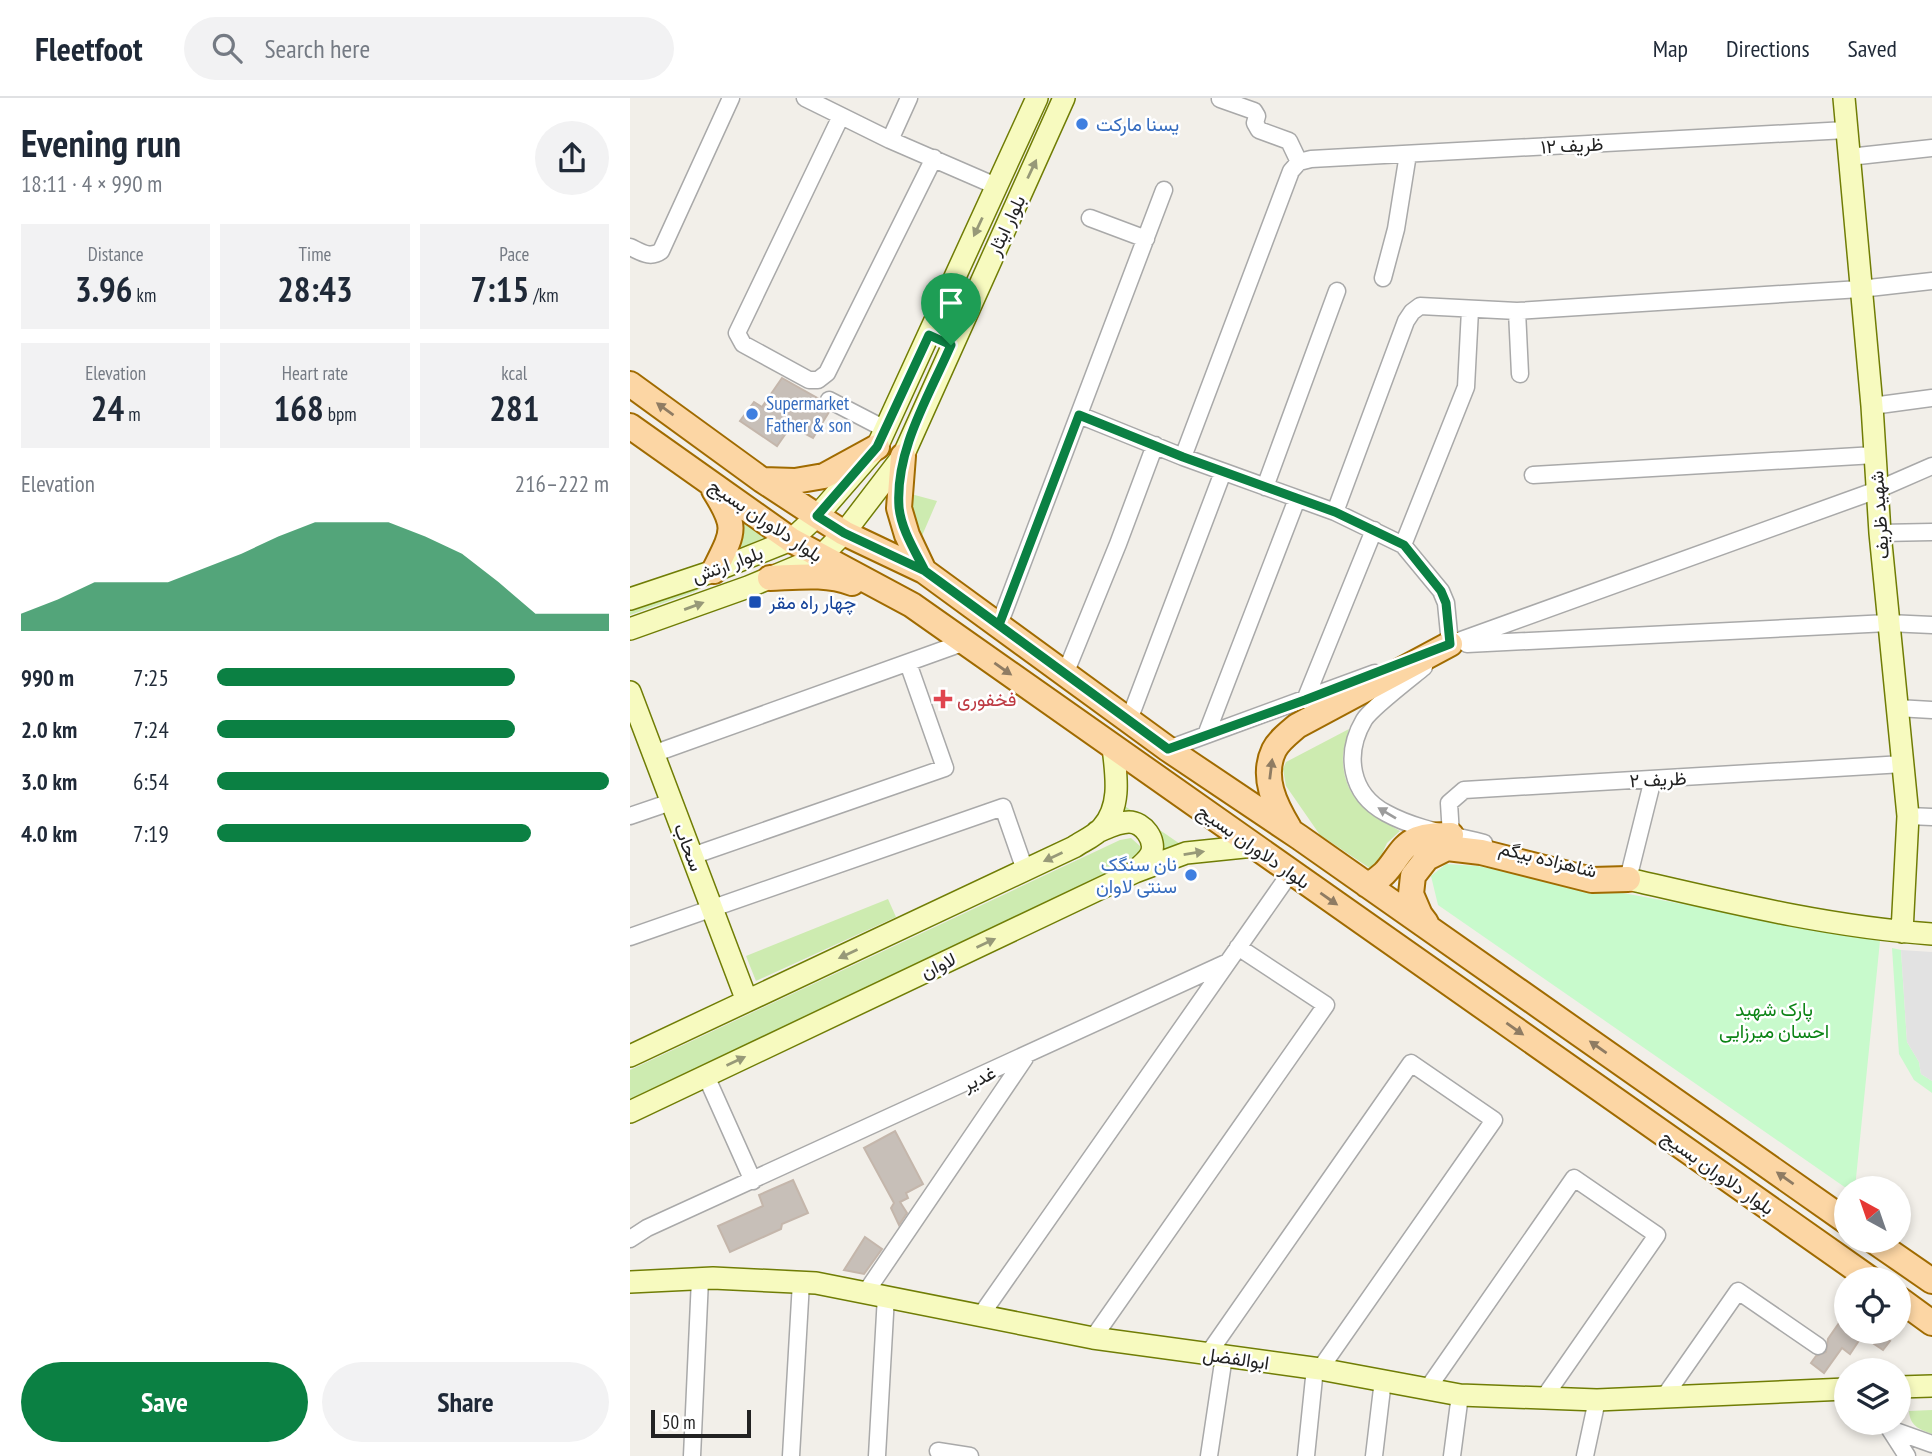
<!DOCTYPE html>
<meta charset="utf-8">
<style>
body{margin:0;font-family:"PT Sans Narrow",Vazirmatn,sans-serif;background:#f2f2f3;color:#1f2937;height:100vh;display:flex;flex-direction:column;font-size:26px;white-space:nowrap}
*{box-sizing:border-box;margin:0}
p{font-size:23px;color:#747a83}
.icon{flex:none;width:38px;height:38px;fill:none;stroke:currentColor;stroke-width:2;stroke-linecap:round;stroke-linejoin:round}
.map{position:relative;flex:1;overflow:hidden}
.drawer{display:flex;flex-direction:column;background:#fff;width:630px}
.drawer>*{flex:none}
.needle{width:46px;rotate:320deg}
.controls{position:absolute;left:1204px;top:1078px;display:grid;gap:14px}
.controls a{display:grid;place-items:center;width:77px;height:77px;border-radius:50%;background:#fff;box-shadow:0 4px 10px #0003;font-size:35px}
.scale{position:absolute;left:21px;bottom:18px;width:100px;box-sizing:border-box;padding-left:7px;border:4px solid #222;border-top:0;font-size:19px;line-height:24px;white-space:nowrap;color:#222;-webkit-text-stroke:5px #fff;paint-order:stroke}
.pin{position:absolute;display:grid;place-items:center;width:60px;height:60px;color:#fff;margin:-72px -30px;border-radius:50% 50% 50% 0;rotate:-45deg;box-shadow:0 0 7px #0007}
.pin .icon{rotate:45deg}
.round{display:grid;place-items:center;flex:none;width:74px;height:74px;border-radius:37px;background:#f2f2f3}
.headline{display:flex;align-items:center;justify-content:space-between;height:119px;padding:0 21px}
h1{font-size:38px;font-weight:700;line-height:52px}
.metrics{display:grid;grid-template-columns:repeat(3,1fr);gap:10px;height:119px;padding:7px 21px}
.metrics div{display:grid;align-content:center;border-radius:0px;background:#f2f2f3;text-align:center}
.metrics b{font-size:35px;font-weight:700}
.metrics small{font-size:19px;font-weight:400}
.metrics p{font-size:19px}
.chart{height:196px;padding:14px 21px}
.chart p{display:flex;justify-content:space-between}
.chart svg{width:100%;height:126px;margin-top:7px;fill:#0b8043;opacity:.7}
.button{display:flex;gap:14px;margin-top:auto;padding:14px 21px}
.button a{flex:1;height:80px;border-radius:42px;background:#0b8043;color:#fff;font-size:28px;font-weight:700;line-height:80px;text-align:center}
.button a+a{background:#f2f2f3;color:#1f2937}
ul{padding:0 21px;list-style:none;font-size:23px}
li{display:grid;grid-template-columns:112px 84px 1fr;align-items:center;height:52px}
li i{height:18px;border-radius:9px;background:#0b8043}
header{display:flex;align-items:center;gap:42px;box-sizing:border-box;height:98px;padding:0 35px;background:#fff;border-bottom:2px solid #e0e1e3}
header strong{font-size:33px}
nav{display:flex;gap:38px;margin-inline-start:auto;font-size:24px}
.search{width:490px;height:63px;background:#f2f2f3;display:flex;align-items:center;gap:18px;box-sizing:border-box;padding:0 24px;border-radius:38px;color:#747a83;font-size:26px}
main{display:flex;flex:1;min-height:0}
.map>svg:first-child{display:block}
.grass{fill:#cdebb0}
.park{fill:#c8facc}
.parking{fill:#e2e2e2}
.building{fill:#c7bfb8;stroke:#c4b6ab;stroke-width:2}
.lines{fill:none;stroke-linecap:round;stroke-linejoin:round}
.street-casing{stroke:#a9a9a9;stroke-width:19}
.secondary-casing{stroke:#707d05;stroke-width:24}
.primary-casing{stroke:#a06b00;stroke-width:28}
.street{stroke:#fff;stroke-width:16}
.secondary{stroke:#f7fabf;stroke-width:21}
.primary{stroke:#fcd6a4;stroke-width:24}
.oneway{fill:#979978}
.oneway2{fill:#8f7c63}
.oneway3{fill:#9c9c9c}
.route-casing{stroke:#fff;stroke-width:14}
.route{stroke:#0b8043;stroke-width:9}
.shop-dot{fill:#3f7fe0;stroke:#fff;stroke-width:2.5}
.transit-dot{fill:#1a4fb4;stroke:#fff;stroke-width:2.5}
.health-dot{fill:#e0444e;stroke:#fff;stroke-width:2.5}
.labels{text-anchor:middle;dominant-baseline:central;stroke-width:5;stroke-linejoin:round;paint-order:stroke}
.shop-label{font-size:19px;fill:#366cbe;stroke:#fff;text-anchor:start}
.street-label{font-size:19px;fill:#222;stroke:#fff}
.transit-label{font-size:19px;fill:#164399;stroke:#fff;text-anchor:start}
.health-label{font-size:19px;fill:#be3a42;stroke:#fff;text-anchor:start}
.park-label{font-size:19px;fill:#0c8416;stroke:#fff}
</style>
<header>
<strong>Fleetfoot</strong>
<div class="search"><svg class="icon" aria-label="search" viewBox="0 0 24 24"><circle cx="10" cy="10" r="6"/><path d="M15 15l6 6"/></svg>Search here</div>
<nav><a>Map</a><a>Directions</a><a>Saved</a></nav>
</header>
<main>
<section class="drawer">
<div class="headline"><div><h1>Evening run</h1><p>18:11 · 4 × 990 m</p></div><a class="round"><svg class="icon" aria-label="share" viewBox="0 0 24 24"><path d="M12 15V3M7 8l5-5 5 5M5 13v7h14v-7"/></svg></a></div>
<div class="metrics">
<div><p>Distance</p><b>3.96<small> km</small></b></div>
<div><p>Time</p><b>28:43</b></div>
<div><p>Pace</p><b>7:15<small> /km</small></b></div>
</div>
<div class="metrics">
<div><p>Elevation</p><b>24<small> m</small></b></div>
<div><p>Heart rate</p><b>168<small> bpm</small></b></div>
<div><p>kcal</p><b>281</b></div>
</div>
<div class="chart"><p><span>Elevation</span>216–222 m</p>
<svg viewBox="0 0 160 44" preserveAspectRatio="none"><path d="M0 44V38L10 33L20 27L30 27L40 27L50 22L60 17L70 11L80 6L90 6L100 6L110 11L120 17L130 27L140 38L150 38L160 38V44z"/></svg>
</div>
<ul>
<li><b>990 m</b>7:25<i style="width:76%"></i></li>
<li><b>2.0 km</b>7:24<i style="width:76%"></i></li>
<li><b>3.0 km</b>6:54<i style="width:100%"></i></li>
<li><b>4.0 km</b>7:19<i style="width:80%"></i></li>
</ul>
<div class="button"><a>Save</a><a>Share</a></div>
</section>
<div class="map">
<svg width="1302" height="1358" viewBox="0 0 1302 1358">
<rect width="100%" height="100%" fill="#f2efe9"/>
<path class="grass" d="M 281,396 L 307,403 L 291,440 L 280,419 Z
M 112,417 L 139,437 L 110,451 L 114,434 Z
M 104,473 L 64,494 L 0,517 L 0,507 Z
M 719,631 C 717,641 712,654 713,664 C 715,703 740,715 770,733 L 757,745 L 744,773 L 690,737 L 656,688 L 653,671 L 656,664 Z
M 489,704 L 556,750 L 530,759 L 531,749 L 485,725 Z
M 501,740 L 510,748 L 511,759 L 501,768 L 0,1008 L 0,972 L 490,742 Z
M 258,801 L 266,819 L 126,883 L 116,858 Z
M 1302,1312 L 1302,1336 C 1289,1331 1280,1328 1279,1313 Z"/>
<path class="park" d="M 816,766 L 848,768 L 1250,843 L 1225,1090 L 1216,1090 L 808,807 L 801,778 Z
M 1262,850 L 1271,852 L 1277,944 L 1289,964 L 1291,976 L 1302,983 L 1302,995 L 1284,982 L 1269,956 Z"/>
<path class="parking" d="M 1271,852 L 1302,854 L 1302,983 L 1291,976 L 1289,964 L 1277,944 Z"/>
<path class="building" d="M 152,280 L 189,301 L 191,308 L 199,314 L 183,340 L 161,328 L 147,348 L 110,323 L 124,304 L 132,309 Z
M 265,1033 L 293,1086 L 276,1095 L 278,1100 L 270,1104 L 277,1115 L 269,1127 L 261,1110 L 264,1105 L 234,1050 Z
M 163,1082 L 178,1115 L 152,1126 L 151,1131 L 100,1154 L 88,1128 L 133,1108 L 129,1097 Z
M 235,1139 L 252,1151 L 234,1176 L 214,1172 Z
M 1216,1215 L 1216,1234 L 1246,1234 L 1260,1243 L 1253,1252 L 1232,1238 L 1220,1256 L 1212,1250 L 1194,1275 L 1181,1265 L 1186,1258 L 1196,1254 L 1198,1241 Z"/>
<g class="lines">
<defs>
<path id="street" d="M 175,0 L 260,42 L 366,88
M 590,1 L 624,13 L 627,18 L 625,25 L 629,32 L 659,43 L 669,64
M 211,18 L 107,235 L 113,246 L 179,282 L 188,282 L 197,275 L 304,60
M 260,42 L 279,0
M 1219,59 L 1302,50
M 669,64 L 681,61 L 1216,32
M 460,120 L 516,141
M 0,149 C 11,154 20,161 31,153 L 101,0
M 753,180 L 766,131 L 778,56
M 887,213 L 890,276
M 199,302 L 255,331
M 1242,308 L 1302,300
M 449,317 L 553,359 L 705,414 L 773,447 L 811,493 L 816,505 L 820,546
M 553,359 L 661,73 L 669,64
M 903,377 L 1245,357
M 635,389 L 707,193
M 705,414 L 776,223 L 782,214 L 790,208 L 887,213 L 1230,191 L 1302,183
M 1250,435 L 1302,434
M 773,447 L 836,289 L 840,212
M 369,527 L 534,92
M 837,546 L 1258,525 L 1302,527
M 812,549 L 1247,392 L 1302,368
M 794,569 C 782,579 740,611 734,622 C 714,656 720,696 756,715 C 785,731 822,737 854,745
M 435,576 L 488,446 L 525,347
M 675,602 L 744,432
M 1267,610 L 1302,612
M 499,622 L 593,374
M 576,637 L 667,401
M 538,651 L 745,575
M 23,656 L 335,544
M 0,718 L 41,704
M 1278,718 L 1302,719
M 821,737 L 819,705 L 834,692 L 1273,666
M 62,758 L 315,670 L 278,565
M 991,780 L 998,781 L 1023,681
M 0,839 L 373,709 L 395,772
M 76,978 L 123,1083
M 0,1141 L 17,1130 L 598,864
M 236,1194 L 395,960
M 351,1217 L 661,774
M 463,1240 L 696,907 L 608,849
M 578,1256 L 781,965 L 864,1022 L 690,1271
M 798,1290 L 944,1080 L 1027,1137 L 913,1301
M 1034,1299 L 1108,1193 L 1188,1248
M 1259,1330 L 1277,1358
M 1260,1331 L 1302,1346
M 308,1353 L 340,1358
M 62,1358 L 70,1181
M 161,1358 L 171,1184
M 247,1358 L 256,1198
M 579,1358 L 594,1258
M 676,1358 L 685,1270
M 744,1358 L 753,1282
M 822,1358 L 830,1297
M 955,1358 L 967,1302"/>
<path id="secondary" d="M 1214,0 L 1242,308 L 1250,435 L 1278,718 L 1272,834
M 0,501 L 84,473 L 161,442 L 187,418 L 247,349 L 407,0
M 0,531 L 118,489 L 190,459 L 214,435 L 273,358 L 434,0
M 0,594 L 117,903
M 467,734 C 477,730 488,724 499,724 C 513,724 527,742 521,756 C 518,762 512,767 506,772
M 998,781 C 1098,804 1199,829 1302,836
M 0,958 L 444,749 C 453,743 465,738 472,730 C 492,708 486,676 483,649
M 0,1014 L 505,774 L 556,755 L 624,748
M 0,1184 L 83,1180 L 186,1185 L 463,1240 L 690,1271 L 830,1297 L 967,1302 L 1216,1291
M 1269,1289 L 1302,1288"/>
<path id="primary" d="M 0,286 L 132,382 L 187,418 L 214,435 L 294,473 L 538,651 L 669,739 L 1216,1123
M 0,328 L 161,442 L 282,507 L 1240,1181
M 273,358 L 269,410 L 277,437 L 294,473
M 133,382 L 165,383 L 194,378 L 247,349
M 84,473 C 104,433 108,430 84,392
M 140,480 C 167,479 196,475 222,485
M 659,730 C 645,707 631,679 644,652 C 649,642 659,635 667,628 L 820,546
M 737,787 C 765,775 765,750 787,741 C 798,737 810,737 821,737
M 796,825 L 790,817 L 781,796 L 783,778 L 797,760 L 817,750 L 851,754 L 962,782 L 998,781
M 1244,1143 L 1302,1183
M 1269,1201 L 1302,1225"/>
</defs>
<use href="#street" class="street-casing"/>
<use href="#secondary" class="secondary-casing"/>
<use href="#primary" class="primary-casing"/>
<use href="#street" class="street"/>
<use href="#secondary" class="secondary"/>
<use href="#primary" class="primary"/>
</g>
<defs><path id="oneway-solid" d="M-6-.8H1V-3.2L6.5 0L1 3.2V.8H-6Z" transform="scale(1.75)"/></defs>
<g class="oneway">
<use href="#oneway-solid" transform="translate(402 71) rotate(-65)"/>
<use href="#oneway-solid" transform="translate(348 129) rotate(115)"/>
<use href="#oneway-solid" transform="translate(64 508) rotate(-20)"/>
<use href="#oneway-solid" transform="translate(564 755) rotate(-9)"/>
<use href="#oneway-solid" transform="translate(423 759) rotate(155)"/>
<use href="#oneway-solid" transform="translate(356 845) rotate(-25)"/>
<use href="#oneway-solid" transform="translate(218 856) rotate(155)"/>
<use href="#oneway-solid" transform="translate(106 963) rotate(-25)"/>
</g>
<g class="oneway2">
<use href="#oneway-solid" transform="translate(35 311) rotate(-144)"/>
<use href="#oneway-solid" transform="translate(373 571) rotate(35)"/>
<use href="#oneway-solid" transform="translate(641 671) rotate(-83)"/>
<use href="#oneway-solid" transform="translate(699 801) rotate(35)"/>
<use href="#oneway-solid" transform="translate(885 931) rotate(35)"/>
<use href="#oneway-solid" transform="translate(968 949) rotate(-145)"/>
<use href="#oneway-solid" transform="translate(1155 1080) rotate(-145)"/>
</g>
<use class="oneway3" href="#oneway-solid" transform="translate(757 715) rotate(-149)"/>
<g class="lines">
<defs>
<path id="route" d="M 321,247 C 299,298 265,352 269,409 C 271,431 285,453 295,473 L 538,651 L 675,602 L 820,546 L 816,505 L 811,493 L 774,447 L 705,414 L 553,359 L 449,317 L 369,527 L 295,473 L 214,435 L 187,418 L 247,349 L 299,237 L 321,247"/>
</defs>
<use href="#route" class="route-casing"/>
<use href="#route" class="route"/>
</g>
<g class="shop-dot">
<circle cx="452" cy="26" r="7"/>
<circle cx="122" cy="316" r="7"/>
<circle cx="561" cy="777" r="7"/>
</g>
<rect class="transit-dot" x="118" y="497" width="14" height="14" rx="3.5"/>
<path class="health-dot" d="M309.5 590.5h7v7h7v7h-7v7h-7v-7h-7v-7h7z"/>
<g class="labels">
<g class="shop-label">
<text x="466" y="26">یسنا مارکت</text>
<text x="136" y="305">Supermarket<tspan x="136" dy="22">Father &amp; son</tspan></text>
<text x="547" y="766" text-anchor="end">نان سنگک<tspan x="547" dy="22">سنتی لاوان</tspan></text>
</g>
<g class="street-label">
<text transform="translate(942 47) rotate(-3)">ظریف ۱۲</text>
<text transform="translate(376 127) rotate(-65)">بلوار ایثار</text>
<text transform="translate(1249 417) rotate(-94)">شهید ظریف</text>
<text transform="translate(136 422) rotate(34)">بلوار دلاوران بسیج</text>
<text transform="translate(97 466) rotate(-20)">بلوار ارتش</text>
<text transform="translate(1028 681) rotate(-3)">ظریف ۲</text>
<text transform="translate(624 748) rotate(35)">بلوار دلاوران بسیج</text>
<text transform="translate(59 749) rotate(69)">سحاب</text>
<text transform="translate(918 761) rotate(14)">شاهزاده بیگم</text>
<text transform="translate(308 867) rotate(-25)">لاوان</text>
<text transform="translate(349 980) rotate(-25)">غدیر</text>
<text transform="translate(1088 1074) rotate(35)">بلوار دلاوران بسیج</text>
<text transform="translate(606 1260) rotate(8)">ابوالفضل</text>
</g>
<g class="transit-label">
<text x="139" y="504">چهار راه مقر‍</text>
</g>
<g class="health-label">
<text x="327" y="601">فخفوری</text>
</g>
<g class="park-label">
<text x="1144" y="911">پارک شهید<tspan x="1144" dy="22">احسان میرزایی</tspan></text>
</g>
</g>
</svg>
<div class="controls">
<a><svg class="needle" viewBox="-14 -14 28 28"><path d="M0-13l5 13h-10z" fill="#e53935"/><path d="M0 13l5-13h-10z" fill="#747a83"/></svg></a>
<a><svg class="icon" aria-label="locate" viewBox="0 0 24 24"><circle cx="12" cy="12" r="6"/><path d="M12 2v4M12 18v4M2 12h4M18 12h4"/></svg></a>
<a><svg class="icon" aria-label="layers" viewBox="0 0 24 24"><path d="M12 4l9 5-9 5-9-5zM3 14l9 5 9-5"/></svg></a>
</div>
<div class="scale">50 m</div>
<div class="pin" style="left:321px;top:247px;background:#1e9e55"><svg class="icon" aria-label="arrive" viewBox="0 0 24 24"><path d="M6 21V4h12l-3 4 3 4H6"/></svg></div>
</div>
</main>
